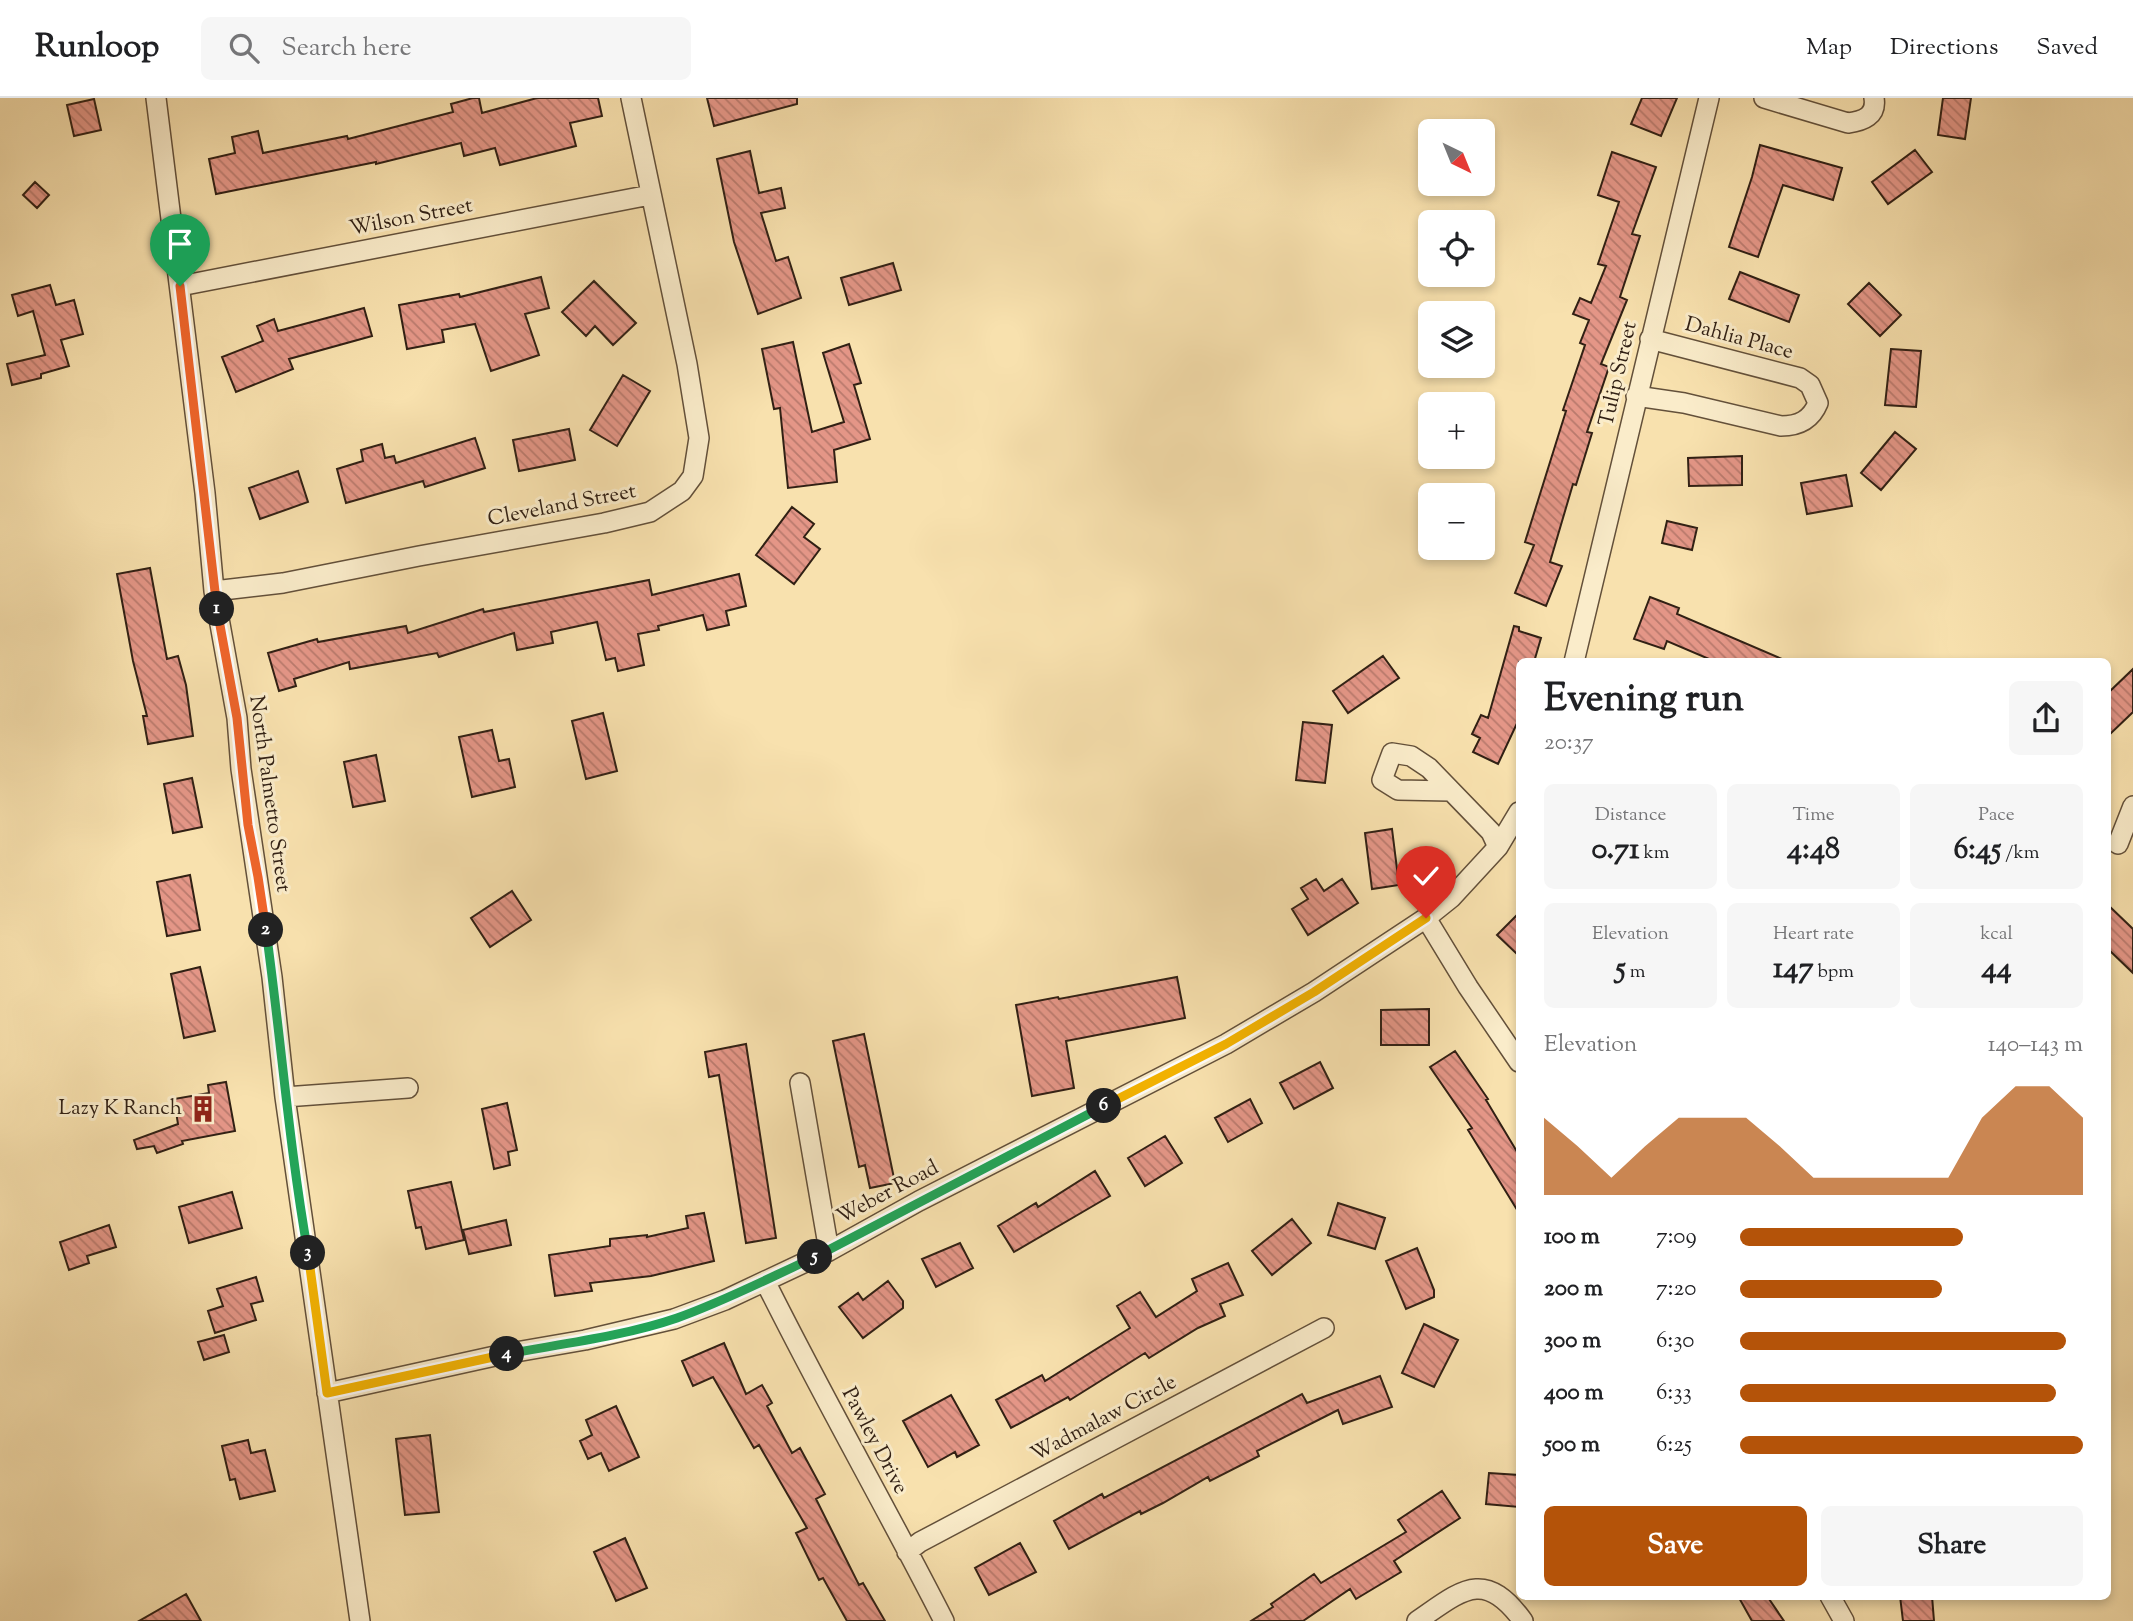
<!DOCTYPE html>
<meta charset="utf-8">
<style>
body{margin:0;font-family:"Sorts Mill Goudy",serif;background:#f6f6f6;color:#202124;height:100vh;display:flex;flex-direction:column;font-size:26px;white-space:nowrap}
*{box-sizing:border-box;margin:0}
p{font-size:23px;color:#757577}
.icon{flex:none;width:38px;height:38px;fill:none;stroke:currentColor;stroke-width:2;stroke-linecap:round;stroke-linejoin:round}
.map{position:relative;flex:1;overflow:hidden}
.drawer{position:absolute;left:1516px;top:560px;width:595px;height:942px;display:flex;flex-direction:column;background:#fff;border-radius:10px;box-shadow:0 4px 10px #0003}
.drawer>*{flex:none}
.needle{width:46px;rotate:137deg}
.fabs{position:absolute;left:1418px;top:21px;display:grid;gap:14px}
.fabs a{display:grid;place-items:center;width:77px;height:77px;border-radius:10px;background:#fff;box-shadow:0 4px 10px #0003;font-size:35px}
.pin{position:absolute;display:grid;place-items:center;width:60px;height:60px;color:#fff;margin:-72px -30px;border-radius:50% 50% 50% 0;rotate:-45deg;box-shadow:0 0 7px #0007}
.pin .icon{rotate:45deg}
.km{position:absolute;width:35px;height:35px;margin:-18px;border-radius:50%;background:#222;color:#fff;font-size:19px;line-height:35px;text-align:center}
.round{display:grid;place-items:center;flex:none;width:74px;height:74px;border-radius:10px;background:#f6f6f6}
.summary{display:flex;align-items:center;justify-content:space-between;height:119px;padding:0 28px}
h1{font-size:38px;font-weight:800;line-height:52px}
.stats{display:grid;grid-template-columns:repeat(3,1fr);gap:10px;height:119px;padding:7px 28px}
.stats div{display:grid;align-content:center;border-radius:10px;background:#f6f6f6;text-align:center}
.stats b{font-size:30px;font-weight:800}
.stats small{font-size:19px;font-weight:400}
.stats p{font-size:19px}
.chart{height:196px;padding:14px 28px}
.chart p{display:flex;justify-content:space-between}
.chart svg{width:100%;height:126px;margin-top:7px;fill:#b45309;opacity:.7}
.primary-button{display:flex;gap:14px;margin-top:auto;padding:14px 28px}
.primary-button a{flex:1;height:80px;border-radius:10px;background:#b45309;color:#fff;font-size:28px;font-weight:800;line-height:80px;text-align:center}
.primary-button a+a{background:#f6f6f6;color:#202124}
ul{padding:0 28px;list-style:none;font-size:23px}
li{display:grid;grid-template-columns:112px 84px 1fr;align-items:center;height:52px}
li i{height:18px;border-radius:9px;background:#b45309}
header{display:flex;align-items:center;gap:42px;box-sizing:border-box;height:98px;padding:0 35px;background:#fff;border-bottom:2px solid #e0e0e0}
header strong{font-size:33px}
nav{display:flex;gap:38px;margin-inline-start:auto;font-size:24px}
.search{width:490px;height:63px;background:#f6f6f6;display:flex;align-items:center;gap:18px;box-sizing:border-box;padding:0 24px;border-radius:10px;color:#757577;font-size:26px}
.map>svg:first-child{display:block}
.building{fill:url(#building-back-hatch);stroke:#312014;stroke-width:2}
.lines{fill:none;stroke-linecap:round;stroke-linejoin:round}
.minor-casing{stroke:#63503a;stroke-width:22}
.minor{stroke:#faecca;stroke-width:19}
.split-1-casing{stroke:#fff;stroke-width:14}
.split-2-casing{stroke:#fff;stroke-width:14}
.split-3-casing{stroke:#fff;stroke-width:14}
.split-4-casing{stroke:#fff;stroke-width:14}
.split-5-casing{stroke:#fff;stroke-width:14}
.split-6-casing{stroke:#fff;stroke-width:14}
.split-7-casing{stroke:#fff;stroke-width:14}
.split-1{stroke:#f0652b;stroke-width:9}
.split-2{stroke:#f0652b;stroke-width:9}
.split-3{stroke:#22a559;stroke-width:9}
.split-4{stroke:#f5b400;stroke-width:9}
.split-5{stroke:#22a559;stroke-width:9}
.split-6{stroke:#22a559;stroke-width:9}
.split-7{stroke:#f5b400;stroke-width:9}
.labels{text-anchor:middle;dominant-baseline:central;stroke-width:6;stroke-linejoin:round;paint-order:stroke}
.street-label{font-size:21px;fill:#312014;stroke:#faecca}
.poi-label{font-size:21px;fill:#312014;stroke:#faecca;text-anchor:end}
</style>
<header>
<strong>Runloop</strong>
<div class="search"><svg class="icon" aria-label="search" viewBox="0 0 24 24"><circle cx="10" cy="10" r="6"/><path d="M15 15l6 6"/></svg>Search here</div>
<nav><a>Map</a><a>Directions</a><a>Saved</a></nav>
</header>
<div class="map">
<svg width="2133" height="1523" viewBox="0 0 2133 1523">
<defs>
<pattern id="building-back-hatch" width="6" height="6" patternUnits="userSpaceOnUse" patternTransform="scale(1.75)"><rect width="6" height="6" fill="#e49687"/><path d="M-1 5l2 2M0 0l6 6M5-1l2 2" fill="none" stroke="#b97a6d"/></pattern>
</defs>
<rect width="100%" height="100%" fill="#f8e1ae"/>
<filter id="stains"><feTurbulence type="fractalNoise" baseFrequency=".00286" numOctaves="4"/><feColorMatrix values="0 0 0 0 .2 0 0 0 0 .09 0 0 0 0 .02 0 0 0 .5 -.17"/></filter>
<radialGradient id="worn" r=".72"><stop offset=".6" stop-color="#630" stop-opacity="0"/><stop offset="1" stop-color="#630" stop-opacity=".3"/></radialGradient>
<path class="building" d="M 473,0 L 479,0 L 482,15 L 537,0 L 598,0 L 602,18 L 570,25 L 576,48 L 500,67 L 495,50 L 464,58 L 461,45 L 376,66 L 376,64 L 216,96 L 209,61 L 235,55 L 232,39 L 258,33 L 263,55 L 347,38 L 348,41 L 453,14 L 451,6 Z
M 707,0 L 797,0 L 797,6 L 714,28 Z
M 1642,0 L 1677,0 L 1661,38 L 1631,26 Z
M 1943,0 L 1971,0 L 1965,41 L 1938,37 Z
M 94,1 L 101,32 L 74,38 L 67,7 Z
M 1760,47 L 1842,70 L 1833,102 L 1783,87 L 1758,159 L 1729,149 L 1752,79 Z
M 1915,52 L 1932,74 L 1888,106 L 1872,84 Z
M 750,53 L 759,95 L 781,90 L 785,110 L 761,115 L 776,163 L 788,159 L 801,200 L 758,216 L 734,144 L 717,61 Z
M 1612,54 L 1656,69 L 1632,136 L 1640,138 L 1620,199 L 1627,202 L 1601,266 L 1609,269 L 1587,334 L 1592,335 L 1576,387 L 1573,386 L 1550,464 L 1562,468 L 1546,508 L 1515,495 L 1534,447 L 1525,444 L 1566,313 L 1563,312 L 1585,247 L 1580,245 L 1589,222 L 1573,216 L 1580,200 L 1591,205 L 1606,168 L 1598,166 L 1619,104 L 1598,97 Z
M 35,84 L 49,97 L 37,110 L 23,97 Z
M 893,165 L 901,192 L 849,207 L 841,180 Z
M 1740,174 L 1799,197 L 1789,224 L 1729,201 Z
M 541,179 L 549,210 L 525,216 L 539,257 L 491,273 L 475,226 L 442,232 L 444,244 L 407,251 L 399,207 L 459,196 L 460,199 Z
M 594,183 L 636,225 L 613,247 L 595,228 L 586,238 L 562,214 Z
M 1869,185 L 1901,217 L 1880,238 L 1848,206 Z
M 50,187 L 56,207 L 74,202 L 83,236 L 61,242 L 69,268 L 41,276 L 41,280 L 12,287 L 7,266 L 45,257 L 33,213 L 18,218 L 12,197 Z
M 364,210 L 372,238 L 289,261 L 293,271 L 236,294 L 222,259 L 263,243 L 257,228 L 274,221 L 278,233 Z
M 793,244 L 812,334 L 844,324 L 823,255 L 849,246 L 861,285 L 854,287 L 870,341 L 834,352 L 837,384 L 788,390 L 780,310 L 774,311 L 762,251 Z
M 1891,251 L 1921,253 L 1916,309 L 1885,307 Z
M 623,277 L 650,293 L 617,348 L 590,332 Z
M 569,331 L 575,362 L 519,373 L 513,342 Z
M 1895,334 L 1916,351 L 1881,392 L 1861,375 Z
M 475,340 L 485,370 L 425,389 L 423,383 L 346,405 L 337,371 L 363,363 L 361,352 L 382,346 L 385,360 L 394,358 L 396,365 Z
M 1742,358 L 1742,387 L 1689,388 L 1688,360 Z
M 298,373 L 308,404 L 260,421 L 249,390 Z
M 1846,377 L 1852,408 L 1807,416 L 1801,385 Z
M 792,409 L 814,426 L 804,439 L 820,451 L 794,486 L 756,457 Z
M 1667,423 L 1697,430 L 1692,452 L 1662,445 Z
M 150,470 L 167,561 L 178,558 L 186,587 L 193,638 L 148,646 L 143,618 L 147,618 L 133,563 L 117,476 Z
M 739,476 L 746,508 L 726,513 L 729,527 L 707,532 L 703,517 L 658,528 L 659,532 L 638,536 L 644,567 L 618,573 L 615,560 L 606,562 L 597,524 L 551,534 L 553,545 L 517,552 L 514,535 L 439,559 L 437,555 L 350,571 L 349,564 L 294,581 L 296,588 L 279,593 L 268,555 L 317,541 L 318,544 L 406,528 L 408,535 L 483,511 L 484,514 L 649,482 L 652,497 Z
M 1650,499 L 1679,510 L 1677,516 L 1789,564 L 1716,564 L 1667,543 L 1664,551 L 1634,541 Z
M 1514,528 L 1519,529 L 1519,533 L 1541,540 L 1534,564 L 1519,564 L 1519,621 L 1498,666 L 1473,654 L 1480,640 L 1472,636 L 1481,617 L 1488,620 Z
M 1383,558 L 1399,580 L 1348,615 L 1333,593 Z
M 2133,571 L 2133,614 L 2107,639 L 2107,596 Z
M 603,615 L 617,673 L 586,681 L 572,623 Z
M 1303,624 L 1332,627 L 1325,685 L 1296,682 Z
M 492,632 L 499,663 L 509,661 L 515,689 L 472,699 L 459,639 Z
M 376,657 L 385,703 L 353,709 L 344,664 Z
M 192,680 L 202,729 L 173,735 L 164,686 Z
M 1392,731 L 1399,787 L 1372,791 L 1365,735 Z
M 190,777 L 200,832 L 167,838 L 157,784 Z
M 1316,781 L 1324,793 L 1342,781 L 1358,805 L 1308,837 L 1292,811 L 1308,801 L 1301,790 Z
M 512,793 L 531,822 L 490,849 L 471,820 Z
M 2107,806 L 2133,831 L 2133,875 L 2107,850 Z
M 1519,815 L 1519,858 L 1497,837 Z
M 200,869 L 215,933 L 184,940 L 171,876 Z
M 1177,879 L 1185,920 L 1066,943 L 1074,990 L 1032,998 L 1016,907 L 1058,899 L 1059,901 Z
M 1429,911 L 1429,947 L 1381,947 L 1381,912 Z
M 864,936 L 895,1085 L 870,1090 L 865,1067 L 859,1069 L 833,943 Z
M 746,946 L 776,1140 L 746,1145 L 719,977 L 709,979 L 705,954 Z
M 1455,953 L 1488,1001 L 1486,1002 L 1519,1057 L 1519,1115 L 1468,1032 L 1472,1030 L 1430,969 Z
M 1320,964 L 1333,990 L 1294,1011 L 1280,985 Z
M 226,984 L 235,1033 L 182,1043 L 183,1046 L 157,1055 L 154,1048 L 137,1051 L 134,1042 L 178,1026 L 174,1001 L 209,995 L 208,987 Z
M 1250,1001 L 1262,1025 L 1228,1044 L 1215,1020 Z
M 507,1005 L 517,1052 L 508,1054 L 510,1067 L 494,1071 L 482,1011 Z
M 1165,1038 L 1182,1065 L 1145,1088 L 1128,1060 Z
M 1095,1073 L 1110,1098 L 1014,1154 L 998,1128 L 1036,1105 L 1038,1109 Z
M 451,1084 L 464,1142 L 426,1151 L 421,1129 L 416,1130 L 408,1093 Z
M 232,1094 L 242,1130 L 189,1145 L 179,1109 Z
M 1338,1105 L 1385,1120 L 1375,1151 L 1328,1137 Z
M 704,1115 L 714,1163 L 651,1178 L 590,1185 L 592,1193 L 555,1198 L 549,1157 L 610,1148 L 610,1141 L 647,1137 L 647,1139 L 688,1130 L 686,1118 Z
M 1292,1121 L 1311,1145 L 1272,1177 L 1252,1153 Z
M 506,1122 L 511,1147 L 469,1156 L 463,1132 Z
M 109,1127 L 116,1149 L 87,1158 L 89,1165 L 69,1172 L 60,1144 Z
M 960,1145 L 973,1170 L 936,1189 L 922,1161 Z
M 1417,1150 L 1434,1192 L 1434,1199 L 1406,1211 L 1386,1163 Z
M 1228,1165 L 1243,1197 L 1220,1206 L 1225,1218 L 1198,1230 L 1149,1260 L 1145,1255 L 1070,1302 L 1068,1299 L 1011,1330 L 996,1302 L 1042,1277 L 1045,1283 L 1130,1230 L 1117,1208 L 1140,1194 L 1156,1219 L 1197,1193 L 1192,1181 Z
M 256,1179 L 263,1203 L 251,1206 L 256,1222 L 215,1235 L 208,1213 L 223,1208 L 217,1191 Z
M 888,1183 L 903,1203 L 903,1210 L 863,1240 L 839,1209 L 858,1195 L 863,1202 Z
M 1424,1226 L 1458,1242 L 1434,1289 L 1402,1275 Z
M 224,1237 L 229,1254 L 204,1262 L 198,1244 Z
M 724,1245 L 746,1296 L 762,1287 L 772,1305 L 767,1308 L 792,1355 L 800,1350 L 825,1396 L 816,1401 L 859,1487 L 863,1485 L 885,1523 L 847,1523 L 823,1480 L 819,1482 L 796,1435 L 807,1430 L 759,1347 L 754,1350 L 713,1279 L 693,1288 L 682,1263 Z
M 1380,1278 L 1392,1309 L 1343,1326 L 1338,1312 L 1257,1353 L 1259,1358 L 1210,1383 L 1208,1379 L 1163,1405 L 1141,1416 L 1140,1413 L 1069,1451 L 1054,1423 L 1102,1396 L 1104,1400 L 1302,1296 L 1307,1305 Z
M 951,1297 L 979,1347 L 957,1359 L 955,1354 L 928,1369 L 903,1323 Z
M 616,1308 L 639,1359 L 609,1373 L 601,1355 L 588,1361 L 580,1343 L 592,1337 L 586,1322 Z
M 430,1337 L 439,1414 L 405,1417 L 396,1341 Z
M 248,1342 L 251,1355 L 265,1352 L 275,1393 L 240,1401 L 235,1381 L 230,1382 L 222,1348 Z
M 1489,1375 L 1519,1377 L 1519,1409 L 1486,1406 Z
M 1442,1393 L 1460,1420 L 1394,1463 L 1401,1474 L 1356,1501 L 1350,1491 L 1303,1523 L 1251,1523 L 1273,1509 L 1271,1506 L 1314,1476 L 1321,1485 L 1406,1434 L 1398,1422 Z
M 625,1440 L 647,1490 L 616,1503 L 594,1454 Z
M 1020,1445 L 1036,1474 L 989,1497 L 975,1470 Z
M 186,1496 L 201,1523 L 139,1523 Z
M 1738,1498 L 1767,1498 L 1784,1523 L 1752,1523 Z
M 1900,1498 L 1932,1498 L 1934,1523 L 1903,1523 Z"/>
<g class="lines">
<defs>
<path id="minor" d="M 156,0 L 205,395 L 214,493 L 237,620 L 241,671 L 272,879 L 285,999 L 360,1523
M 1764,0 L 1848,25 C 1863,23 1877,18 1874,0
M 180,188 L 650,97
M 1636,298 L 1684,305 L 1781,328 C 1799,328 1811,322 1818,305 L 1810,287 L 1800,280 L 1650,241
M 214,493 L 283,485 L 419,458 L 604,425 L 650,414 L 682,393 L 693,378 L 699,340 L 687,266 L 631,0
M 1574,564 L 1709,0
M 1450,693 L 1398,692 L 1382,682 L 1392,655 L 1411,658 L 1429,670 L 1491,734 L 1498,749
M 2118,746 L 2133,708
M 1426,820 L 1468,889 L 1519,964
M 800,985 L 829,1153
M 285,999 L 408,990
M 765,1183 C 822,1298 886,1409 944,1523
M 327,1295 L 504,1256 L 585,1242 L 674,1221 L 725,1202 L 829,1153 L 919,1103 L 1226,946 L 1314,894 L 1426,820 L 1451,800 L 1498,749 L 1519,714
M 907,1454 L 920,1444 L 1324,1230
M 1830,1498 L 1844,1523
M 1417,1523 C 1461,1493 1484,1469 1523,1523"/>
</defs>
<use href="#minor" class="minor-casing"/>
<use href="#minor" class="minor"/>
</g>
<g class="lines">
<defs>
<path id="split-1" d="M 180,188 L 217,511"/>
<path id="split-2" d="M 217,511 L 237,620 L 248,727 L 258,779 L 266,832"/>
<path id="split-3" d="M 266,832 C 281,940 289,1048 308,1155"/>
<path id="split-4" d="M 308,1155 L 327,1295 L 507,1256"/>
<path id="split-5" d="M 507,1256 C 561,1246 625,1238 677,1220 C 725,1203 769,1180 815,1159"/>
<path id="split-6" d="M 815,1159 L 1104,1008"/>
<path id="split-7" d="M 1104,1008 L 1226,946 L 1314,894 L 1426,820"/>
</defs>
<use href="#split-1" class="split-1-casing"/>
<use href="#split-2" class="split-2-casing"/>
<use href="#split-3" class="split-3-casing"/>
<use href="#split-4" class="split-4-casing"/>
<use href="#split-5" class="split-5-casing"/>
<use href="#split-6" class="split-6-casing"/>
<use href="#split-7" class="split-7-casing"/>
<use href="#split-1" class="split-1"/>
<use href="#split-2" class="split-2"/>
<use href="#split-3" class="split-3"/>
<use href="#split-4" class="split-4"/>
<use href="#split-5" class="split-5"/>
<use href="#split-6" class="split-6"/>
<use href="#split-7" class="split-7"/>
</g>
<defs>
<symbol id="building-bare" viewBox="-9 -9 18 18"><path d="M-4-6H4V6H1V3H-1V6H-4ZM-2.5-4.3h1.7v1.8h-1.7ZM.8-4.3h1.7v1.8H.8ZM-2.5-1h1.7V.8h-1.7ZM.8-1h1.7V.8H.8Z" fill="#8f2418" stroke="#faecca" stroke-width="2.5" paint-order="stroke"/></symbol>
</defs>
<g fill-rule="evenodd">
<use href="#building-bare" x="184" y="992" width="38" height="38"/>
</g>
<g class="labels">
<g class="street-label">
<text transform="translate(411 120) rotate(-11)">Wilson Street</text>
<text transform="translate(1739 241) rotate(15)">Dahlia Place</text>
<text transform="translate(1619 276) rotate(-77)">Tulip Street</text>
<text transform="translate(562 408) rotate(-11)">Cleveland Street</text>
<text transform="translate(269 696) rotate(82)">North Palmetto Street</text>
<text transform="translate(888 1095) rotate(-28)">Weber Road</text>
<text transform="translate(1104 1321) rotate(-28)">Wadmalaw Circle</text>
<text transform="translate(874 1343) rotate(62)">Pawley Drive</text>
</g>
<g class="poi-label">
<text x="182" y="1011">Lazy K Ranch</text>
</g>
</g>
<rect width="100%" height="100%" filter="url(#stains)"/>
<rect width="100%" height="100%" fill="url(#worn)"/>
</svg>
<div class="fabs">
<a><svg class="needle" viewBox="-14 -14 28 28"><path d="M0-13l5 13h-10z" fill="#e53935"/><path d="M0 13l5-13h-10z" fill="#757577"/></svg></a>
<a><svg class="icon" aria-label="locate" viewBox="0 0 24 24"><circle cx="12" cy="12" r="6"/><path d="M12 2v4M12 18v4M2 12h4M18 12h4"/></svg></a>
<a><svg class="icon" aria-label="layers" viewBox="0 0 24 24"><path d="M12 4l9 5-9 5-9-5zM3 14l9 5 9-5"/></svg></a>
<a>+</a>
<a>−</a>
</div>
<div class="pin" style="left:180px;top:188px;background:#1e9e55"><svg class="icon" aria-label="arrive" viewBox="0 0 24 24"><path d="M6 21V4h12l-3 4 3 4H6"/></svg></div>
<div class="pin" style="left:1426px;top:820px;background:#d93025"><svg class="icon" aria-label="check" viewBox="0 0 24 24"><path d="M5 12l5 5 9-10"/></svg></div>
<b class="km" style="left:217px;top:511px">1</b>
<b class="km" style="left:266px;top:832px">2</b>
<b class="km" style="left:308px;top:1155px">3</b>
<b class="km" style="left:507px;top:1256px">4</b>
<b class="km" style="left:815px;top:1159px">5</b>
<b class="km" style="left:1104px;top:1008px">6</b>
<section class="drawer">
<div class="summary"><div><h1>Evening run</h1><p>20:37</p></div><a class="round"><svg class="icon" aria-label="share" viewBox="0 0 24 24"><path d="M12 15V3M7 8l5-5 5 5M5 13v7h14v-7"/></svg></a></div>
<div class="stats">
<div><p>Distance</p><b>0.71<small> km</small></b></div>
<div><p>Time</p><b>4:48</b></div>
<div><p>Pace</p><b>6:45<small> /km</small></b></div>
</div>
<div class="stats">
<div><p>Elevation</p><b>5<small> m</small></b></div>
<div><p>Heart rate</p><b>147<small> bpm</small></b></div>
<div><p>kcal</p><b>44</b></div>
</div>
<div class="chart"><p><span>Elevation</span>140–143 m</p>
<svg viewBox="0 0 160 44" preserveAspectRatio="none"><path d="M0 44V17L10 27L20 38L30 27L40 17L50 17L60 17L70 27L80 38L90 38L100 38L110 38L120 38L130 17L140 6L150 6L160 17V44z"/></svg>
</div>
<ul>
<li><b>100 m</b>7:09<i style="width:65%"></i></li>
<li><b>200 m</b>7:20<i style="width:59%"></i></li>
<li><b>300 m</b>6:30<i style="width:95%"></i></li>
<li><b>400 m</b>6:33<i style="width:92%"></i></li>
<li><b>500 m</b>6:25<i style="width:100%"></i></li>
</ul>
<div class="primary-button"><a>Save</a><a>Share</a></div>
</section>
</div>
